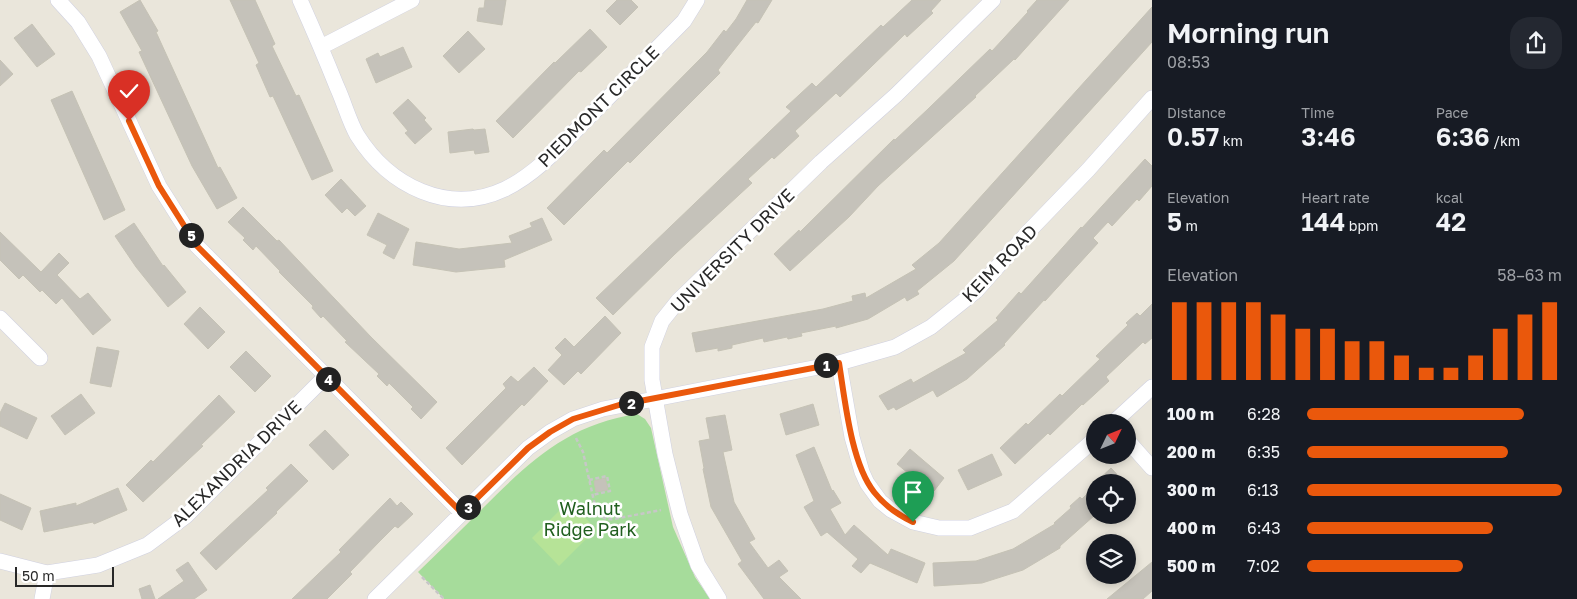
<!DOCTYPE html>
<meta charset="utf-8">
<style>
body{margin:0;font-family:"Golos Text",sans-serif;background:#242831;color:#f1f3f6;height:100vh;display:flex;flex-direction:column;font-size:19px;white-space:nowrap}
*{box-sizing:border-box;margin:0}
p{font-size:16px;color:#9ea1a6}
.icon{flex:none;width:28px;height:28px;fill:none;stroke:currentColor;stroke-width:2;stroke-linecap:round;stroke-linejoin:round}
.map{position:relative;flex:1;overflow:hidden}
.drawer{display:flex;flex-direction:column;background:#171b24;width:425px}
.drawer>*{flex:none}
.needle{width:32px;rotate:47deg}
.tools{position:absolute;left:1086px;top:414px;display:grid;gap:10px}
.tools a{display:grid;place-items:center;width:50px;height:50px;border-radius:50%;background:#171b24;box-shadow:0 2px 8px #0003;font-size:25px}
.scale{position:absolute;left:15px;bottom:12px;width:99px;box-sizing:border-box;padding-left:5px;border:2px solid #282828;border-top:0;font-size:14px;line-height:18px;white-space:nowrap;color:#282828;-webkit-text-stroke:4px #fff;paint-order:stroke}
.pin{position:absolute;display:grid;place-items:center;width:42px;height:42px;color:#fff;margin:-51px -21px;border-radius:50% 50% 50% 0;rotate:-45deg;box-shadow:0 0 5px #0007}
.pin .icon{rotate:45deg}
.km{position:absolute;width:25px;height:25px;margin:-12px;border-radius:50%;background:#222;color:#fff;font-size:14px;line-height:25px;text-align:center}
.round{display:grid;place-items:center;flex:none;width:52px;height:52px;border-radius:20px;background:#242831}
.summary{display:flex;align-items:center;justify-content:space-between;height:85px;padding:0 15px}
h1{font-size:28px;font-weight:600;line-height:38px}
.figures{display:grid;grid-template-columns:repeat(3,1fr);gap:8px;height:85px;padding:5px 15px}
.figures div{display:grid;align-content:center}
.figures b{font-size:25px;font-weight:600}
.figures small{font-size:14px;font-weight:400}
.figures p{font-size:14px}
.chart{height:140px;padding:10px 15px}
.chart p{display:flex;justify-content:space-between}
.chart svg{width:100%;height:90px;margin-top:5px;stroke:#ea580c;stroke-width:6}
ul{padding:0 15px;list-style:none;font-size:16px}
li{display:grid;grid-template-columns:80px 60px 1fr;align-items:center;height:38px}
li i{height:12px;border-radius:6px;background:#ea580c}
main{display:flex;flex:1;min-height:0}
.map>svg:first-child{display:block}
.green{fill:#a6dc9b}
.pitch{fill:#b6e397}
.building{fill:#c5c2ba;stroke:#c5c2b5}
.lines{fill:none;stroke-linecap:round;stroke-linejoin:round}
.street-casing{stroke:#d0d1e0;stroke-width:16}
.path{stroke:#c7c7c7;stroke-width:2.5;stroke-dasharray:4 2.5;stroke-linecap:butt}
.street{stroke:#fff;stroke-width:15}
.route-casing{stroke:#fff;stroke-width:10}
.route{stroke:#ea580c;stroke-width:6}
.labels{text-anchor:middle;dominant-baseline:central;stroke-width:5;stroke-linejoin:round;paint-order:stroke}
.street-label{font-size:18px;fill:#282828;stroke:#fff}
.park-label{font-size:18px;fill:#215f1f;stroke:#fff}
</style>
<main>
<div class="map">
<svg width="1152" height="599" viewBox="0 0 1152 599">
<rect width="100%" height="100%" fill="#eae6db"/>
<path class="green" d="M 637,414 L 645,419 L 651,428 L 673,527 L 695,577 L 710,599 L 444,599 L 418,572 C 440,551 462,529 483,508 C 530,461 569,424 637,414 Z"/>
<path class="pitch" d="M 569,501 L 596,529 L 559,566 L 532,538 Z"/>
<path class="building" d="M 140,0 L 158,31 L 156,32 L 218,168 L 220,167 L 237,198 L 217,209 L 192,166 L 139,52 L 142,51 L 120,12 Z
M 230,0 L 255,0 L 275,44 L 272,46 L 296,96 L 299,95 L 333,171 L 312,180 L 273,96 L 270,97 L 256,65 L 259,63 Z
M 485,0 L 506,0 L 502,25 L 477,21 L 479,8 L 484,8 Z
M 617,0 L 631,0 L 638,7 L 620,25 L 606,11 Z
M 747,0 L 772,0 L 758,23 L 756,22 L 718,70 L 720,73 L 630,163 L 628,161 L 564,225 L 547,208 L 604,150 L 607,153 L 707,52 L 724,30 L 726,32 L 736,19 Z
M 912,0 L 941,0 L 931,11 L 933,13 L 907,37 L 905,34 L 840,97 L 836,93 L 795,131 L 799,136 L 774,159 L 772,157 L 748,179 L 752,183 L 675,254 L 613,315 L 596,298 L 791,111 L 786,107 L 812,83 L 816,87 L 881,25 L 883,27 Z
M 1037,0 L 1069,0 L 1015,60 L 1014,59 L 975,96 L 976,97 L 878,186 L 849,217 L 790,271 L 774,254 L 799,230 L 800,232 L 894,139 L 895,140 L 928,109 L 990,49 L 992,51 L 1028,12 L 1027,11 Z
M 1152,7 L 1152,42 L 954,261 L 917,291 L 919,294 L 907,301 L 905,297 L 868,319 L 836,328 L 836,326 L 801,333 L 802,336 L 788,339 L 787,337 L 764,342 L 763,338 L 732,345 L 732,348 L 718,351 L 718,348 L 696,352 L 692,333 L 823,309 L 853,301 L 852,296 L 865,293 L 866,298 L 916,269 L 912,265 L 939,243 Z
M 32,24 L 55,54 L 37,67 L 14,38 Z
M 590,29 L 607,47 L 581,72 L 579,71 L 513,138 L 496,121 L 554,62 L 555,63 Z
M 468,31 L 485,49 L 459,73 L 443,56 Z
M 403,47 L 412,67 L 376,83 L 366,59 L 378,53 L 380,57 Z
M 0,60 L 13,74 L 0,86 Z
M 72,91 L 125,210 L 104,220 L 51,100 Z
M 408,99 L 426,118 L 424,120 L 432,129 L 415,144 L 405,133 L 408,131 L 393,113 Z
M 473,129 L 474,130 L 485,129 L 489,152 L 475,154 L 474,150 L 450,153 L 448,132 Z
M 1145,159 L 1152,166 L 1152,186 L 1139,201 L 1137,199 L 1112,226 L 1108,222 L 1093,238 L 1098,243 L 1045,301 L 1044,300 L 1004,344 L 1005,345 L 967,379 L 937,397 L 933,390 L 896,410 L 894,407 L 888,410 L 879,396 L 911,379 L 913,383 L 966,353 L 963,350 L 998,320 L 996,318 L 1019,292 L 1021,294 L 1081,227 L 1082,228 Z
M 341,179 L 366,206 L 355,216 L 347,208 L 342,213 L 325,195 Z
M 243,207 L 277,241 L 279,240 L 371,337 L 437,402 L 421,419 L 411,409 L 413,407 L 389,383 L 387,386 L 377,376 L 379,374 L 345,342 L 347,341 L 323,316 L 321,318 L 312,308 L 313,306 L 279,272 L 280,271 L 256,246 L 253,250 L 243,240 L 245,238 L 228,222 Z
M 378,213 L 409,229 L 394,259 L 383,253 L 387,245 L 367,235 Z
M 542,218 L 552,240 L 504,260 L 505,267 L 456,272 L 413,265 L 416,242 L 459,249 L 512,243 L 509,236 L 532,227 L 530,223 Z
M 134,223 L 163,266 L 164,265 L 186,292 L 168,307 L 136,267 L 115,236 Z
M 0,232 L 41,272 L 59,253 L 69,263 L 57,275 L 80,299 L 88,293 L 111,320 L 93,335 L 62,298 L 56,304 L 42,290 L 40,292 L 23,275 L 19,279 L 0,260 Z
M 1152,304 L 1152,338 L 1145,344 L 1143,342 L 1106,377 L 1109,381 L 1083,405 L 1082,404 L 1050,435 L 1048,433 L 1015,464 L 1000,448 L 1026,423 L 1028,425 L 1060,394 L 1062,396 L 1100,359 L 1096,356 L 1128,325 L 1126,323 L 1137,313 L 1140,316 Z
M 200,307 L 225,332 L 208,349 L 184,324 Z
M 605,316 L 621,333 L 581,374 L 578,371 L 564,385 L 548,370 L 562,355 L 555,348 L 565,338 L 574,347 Z
M 97,347 L 119,351 L 111,387 L 90,383 Z
M 246,351 L 271,376 L 255,392 L 230,367 Z
M 534,367 L 548,381 L 524,406 L 522,404 L 462,465 L 446,448 L 506,388 L 503,384 L 511,376 L 518,382 Z
M 81,394 L 95,413 L 65,435 L 51,416 Z
M 219,395 L 235,412 L 201,445 L 203,446 L 143,502 L 126,485 L 151,460 L 153,462 Z
M 5,403 L 37,418 L 27,439 L 0,426 L 0,413 Z
M 813,404 L 819,425 L 786,435 L 780,414 Z
M 725,415 L 732,450 L 723,452 L 734,502 L 755,539 L 749,542 L 768,568 L 779,560 L 788,571 L 779,577 L 801,599 L 764,599 L 738,564 L 742,561 L 711,507 L 703,469 L 704,468 L 699,441 L 710,439 L 706,418 Z
M 325,430 L 349,455 L 333,470 L 309,445 Z
M 814,447 L 832,491 L 833,490 L 841,503 L 830,509 L 845,535 L 854,525 L 888,555 L 891,549 L 925,563 L 917,583 L 870,563 L 861,573 L 852,566 L 858,559 L 827,532 L 821,536 L 804,507 L 814,501 L 796,455 Z
M 910,449 L 944,478 L 934,491 L 920,480 L 919,482 L 897,464 Z
M 992,454 L 1002,475 L 968,490 L 958,470 Z
M 291,464 L 308,481 L 276,512 L 277,513 L 216,570 L 200,553 L 268,490 L 266,488 Z
M 1111,468 L 1124,482 L 1096,482 Z
M 605,478 L 608,490 L 596,492 L 594,481 Z
M 1095,486 L 1095,515 L 1060,546 L 1060,548 L 1023,570 L 982,583 L 934,586 L 933,563 L 976,561 L 1013,549 L 1055,524 L 1054,523 L 1071,508 L 1070,506 L 1080,497 L 1082,499 Z
M 118,488 L 127,510 L 94,524 L 93,522 L 44,532 L 40,511 L 76,503 L 76,506 Z
M 0,494 L 31,508 L 22,530 L 0,520 Z
M 390,498 L 397,506 L 401,502 L 413,514 L 398,528 L 395,526 L 379,542 L 350,572 L 352,574 L 327,599 L 292,599 L 341,552 L 339,550 Z
M 188,562 L 207,590 L 194,599 L 158,599 L 184,581 L 176,570 Z
M 1152,562 L 1152,591 L 1143,599 L 1107,599 Z
M 150,585 L 155,599 L 142,599 L 139,589 Z"/>
<g class="lines">
<defs>
<path id="street" d="M 58,0 L 78,22 L 99,56 L 159,186 L 197,246 L 462,513
M 300,0 C 313,29 325,57 337,87 C 344,102 349,121 357,135 C 389,186 448,216 505,189 C 538,173 563,143 588,118 C 620,86 652,53 684,21 L 697,0
M 321,47 L 412,0
M 0,318 L 40,358
M 839,363 L 852,437 L 862,472 L 867,483 L 880,501 L 891,510 L 913,522 L 939,528 L 970,528 L 1013,511 L 1095,439
M 1114,422 L 1152,387
M 1128,441 L 1152,468
M 0,561 L 47,573 L 98,565 L 147,545 L 186,516 L 326,376
M 42,599 L 47,573
M 375,599 L 528,448 L 550,432 L 573,419 L 603,409 L 839,363 L 895,347 L 931,327 L 976,291 L 1031,229 L 1088,170 L 1152,98
M 719,599 L 698,565 L 680,514 L 665,454 L 652,380 L 652,347 L 662,321 L 678,301 L 821,162 L 896,95 L 993,0"/>
</defs>
<use href="#street" class="street-casing"/>
<path class="path" d="M 576,438 L 583,452 L 596,510 C 601,517 605,520 614,519 L 661,510
M 589,480 L 607,476 L 610,491 L 592,495
M 422,577 L 444,599"/>
<use href="#street" class="street"/>
</g>
<g class="lines">
<defs>
<path id="route" d="M 129,121 L 159,186 L 197,246 L 462,513 L 528,448 L 550,432 L 573,419 L 619,405 L 839,363 C 845,400 851,463 874,492 C 885,506 898,515 913,522"/>
</defs>
<use href="#route" class="route-casing"/>
<use href="#route" class="route"/>
</g>
<g class="labels">
<g class="street-label">
<text transform="translate(598 106) rotate(-45)">PIEDMONT CIRCLE</text>
<text transform="translate(732 250) rotate(-45)">UNIVERSITY DRIVE</text>
<text transform="translate(999 263) rotate(-46)">KEIM ROAD</text>
<text transform="translate(236 463) rotate(-44)">ALEXANDRIA DRIVE</text>
</g>
<g class="park-label">
<text x="590" y="508">Walnut<tspan x="590" dy="21">Ridge Park</tspan></text>
</g>
</g>
</svg>
<div class="tools">
<a><svg class="needle" viewBox="-14 -14 28 28"><path d="M0-13l5 13h-10z" fill="#e53935"/><path d="M0 13l5-13h-10z" fill="#9ea1a6"/></svg></a>
<a><svg class="icon" aria-label="locate" viewBox="0 0 24 24"><circle cx="12" cy="12" r="6"/><path d="M12 2v4M12 18v4M2 12h4M18 12h4"/></svg></a>
<a><svg class="icon" aria-label="layers" viewBox="0 0 24 24"><path d="M12 4l9 5-9 5-9-5zM3 14l9 5 9-5"/></svg></a>
</div>
<div class="scale">50 m</div>
<div class="pin" style="left:913px;top:522px;background:#1e9e55"><svg class="icon" aria-label="arrive" viewBox="0 0 24 24"><path d="M6 21V4h12l-3 4 3 4H6"/></svg></div>
<div class="pin" style="left:129px;top:121px;background:#d93025"><svg class="icon" aria-label="check" viewBox="0 0 24 24"><path d="M5 12l5 5 9-10"/></svg></div>
<b class="km" style="left:826px;top:365px">1</b>
<b class="km" style="left:631px;top:403px">2</b>
<b class="km" style="left:468px;top:507px">3</b>
<b class="km" style="left:328px;top:379px">4</b>
<b class="km" style="left:191px;top:235px">5</b>
</div>
<section class="drawer">
<div class="summary"><div><h1>Morning run</h1><p>08:53</p></div><a class="round"><svg class="icon" aria-label="share" viewBox="0 0 24 24"><path d="M12 15V3M7 8l5-5 5 5M5 13v7h14v-7"/></svg></a></div>
<div class="figures">
<div><p>Distance</p><b>0.57<small> km</small></b></div>
<div><p>Time</p><b>3:46</b></div>
<div><p>Pace</p><b>6:36<small> /km</small></b></div>
</div>
<div class="figures">
<div><p>Elevation</p><b>5<small> m</small></b></div>
<div><p>Heart rate</p><b>144<small> bpm</small></b></div>
<div><p>kcal</p><b>42</b></div>
</div>
<div class="chart"><p><span>Elevation</span>58–63 m</p>
<svg viewBox="0 0 160 44" preserveAspectRatio="none"><path d="M5 44V6M15 44V6M25 44V6M35 44V6M45 44V12M55 44V19M65 44V19M75 44V25M85 44V25M95 44V32M105 44V38M115 44V38M125 44V32M135 44V19M145 44V12M155 44V6"/></svg>
</div>
<ul>
<li><b>100 m</b>6:28<i style="width:85%"></i></li>
<li><b>200 m</b>6:35<i style="width:79%"></i></li>
<li><b>300 m</b>6:13<i style="width:100%"></i></li>
<li><b>400 m</b>6:43<i style="width:73%"></i></li>
<li><b>500 m</b>7:02<i style="width:61%"></i></li>
</ul>
</section>
</main>
